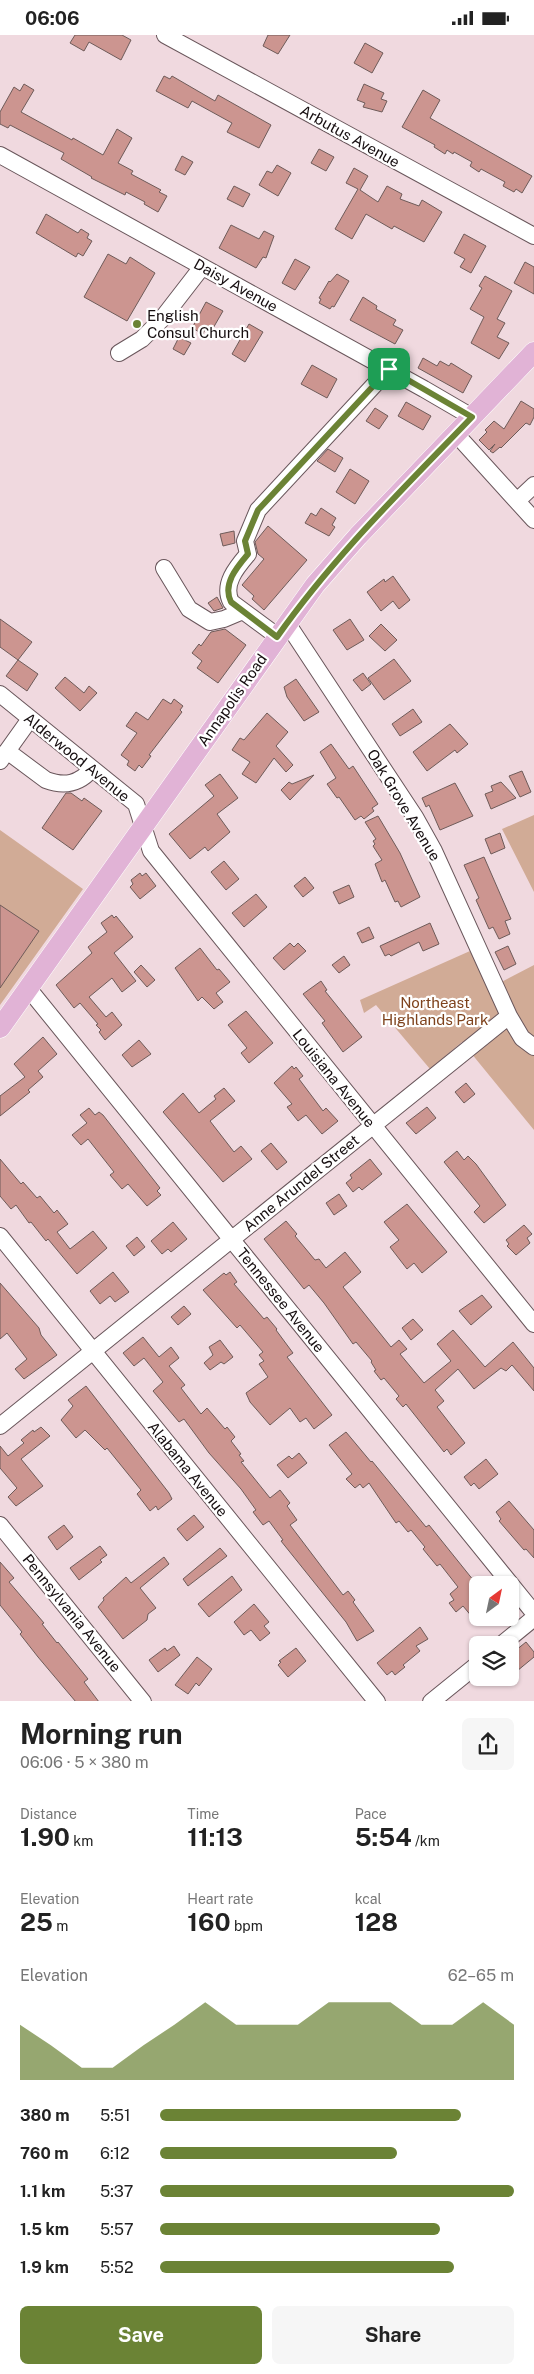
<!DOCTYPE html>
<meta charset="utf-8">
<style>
body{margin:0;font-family:"Public Sans",sans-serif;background:#f6f6f6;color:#222;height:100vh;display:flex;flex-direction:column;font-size:19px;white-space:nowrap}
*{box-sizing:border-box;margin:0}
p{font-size:16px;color:#767676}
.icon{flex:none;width:28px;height:28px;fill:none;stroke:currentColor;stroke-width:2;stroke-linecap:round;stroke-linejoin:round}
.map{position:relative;height:1666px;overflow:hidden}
.drawer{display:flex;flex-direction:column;background:#fff;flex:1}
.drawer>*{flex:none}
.needle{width:32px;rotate:33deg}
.fabs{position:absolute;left:469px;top:1541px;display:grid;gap:10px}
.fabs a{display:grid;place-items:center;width:50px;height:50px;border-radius:8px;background:#fff;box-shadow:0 1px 4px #0004;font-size:25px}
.pin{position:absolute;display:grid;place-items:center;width:42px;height:42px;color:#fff;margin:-21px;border-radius:10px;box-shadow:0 2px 8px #0006}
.round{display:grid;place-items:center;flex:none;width:52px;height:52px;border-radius:8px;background:#f6f6f6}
.head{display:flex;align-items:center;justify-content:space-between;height:85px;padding:0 20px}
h1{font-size:28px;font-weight:700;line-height:38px}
.metrics{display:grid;grid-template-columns:repeat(3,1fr);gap:8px;height:85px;padding:5px 20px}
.metrics div{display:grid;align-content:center}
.metrics b{font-size:25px;font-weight:700}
.metrics small{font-size:14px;font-weight:400}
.metrics p{font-size:14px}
.chart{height:140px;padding:10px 20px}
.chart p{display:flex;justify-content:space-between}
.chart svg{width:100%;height:90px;margin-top:5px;fill:#6b8335;opacity:.7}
.action{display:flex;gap:10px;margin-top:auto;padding:10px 20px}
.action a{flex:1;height:58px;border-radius:8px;background:#6b8335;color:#fff;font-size:20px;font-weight:700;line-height:58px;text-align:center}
.action a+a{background:#f6f6f6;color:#222}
ul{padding:0 20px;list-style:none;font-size:16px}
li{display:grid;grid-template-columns:80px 60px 1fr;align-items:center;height:38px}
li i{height:12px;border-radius:6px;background:#6b8335}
.status{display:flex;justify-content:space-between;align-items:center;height:35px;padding:0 25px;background:#fff;direction:ltr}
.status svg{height:14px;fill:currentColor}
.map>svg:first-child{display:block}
.green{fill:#d1ab96}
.building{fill:#cc9590;stroke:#6e5b59}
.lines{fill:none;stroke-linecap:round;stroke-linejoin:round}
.minor-casing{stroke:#69565b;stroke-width:18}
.major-casing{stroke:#fff;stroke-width:21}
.minor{stroke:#fff;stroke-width:16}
.major{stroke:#e1b3d6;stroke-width:20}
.route-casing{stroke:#fff;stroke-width:10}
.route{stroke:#6b8335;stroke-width:6}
.poi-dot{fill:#6b8335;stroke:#fff;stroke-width:2}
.labels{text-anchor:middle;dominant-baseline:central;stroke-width:4.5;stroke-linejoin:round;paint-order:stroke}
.street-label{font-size:15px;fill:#160e10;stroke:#fff}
.poi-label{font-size:15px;fill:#160e10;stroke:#fff;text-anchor:start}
.park-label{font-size:15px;fill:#7e421c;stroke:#fff}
</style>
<div class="status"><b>06:06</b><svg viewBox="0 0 49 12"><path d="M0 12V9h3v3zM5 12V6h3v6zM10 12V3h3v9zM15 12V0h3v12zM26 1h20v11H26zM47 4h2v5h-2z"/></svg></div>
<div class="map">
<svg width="534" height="1667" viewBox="0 0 534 1667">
<rect width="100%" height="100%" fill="#f0d9df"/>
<path class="green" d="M 534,780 L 534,857 L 502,794 Z
M 0,795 L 83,854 L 0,970 Z
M 470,916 L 488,954 L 534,930 L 534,1095 L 462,1007 L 430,1034 L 376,970 L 364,978 L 360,965 Z"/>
<path class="building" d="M 75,0 L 122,0 L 131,5 L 121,25 L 89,7 L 84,16 L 70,8 Z
M 268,0 L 290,0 L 278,19 L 263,11 Z
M 365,8 L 383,18 L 372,38 L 354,28 Z
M 164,41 L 170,44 L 172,41 L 215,66 L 218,60 L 271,90 L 259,113 L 227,97 L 232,88 L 192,66 L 188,73 L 156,56 Z
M 24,49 L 34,55 L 21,77 L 72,105 L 73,103 L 103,120 L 117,94 L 132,103 L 118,128 L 133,136 L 131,139 L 161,155 L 159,157 L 167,161 L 158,177 L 144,169 L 145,167 L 126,157 L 125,160 L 91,143 L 92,142 L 61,124 L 64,118 L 10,90 L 8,93 L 0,89 L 0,77 L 14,52 L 20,56 Z
M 364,49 L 384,58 L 381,64 L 387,66 L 382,77 L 363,72 L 365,68 L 357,65 Z
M 423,55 L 440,65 L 430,83 L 532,141 L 522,158 L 516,154 L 514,157 L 503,151 L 505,147 L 481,134 L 479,137 L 470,131 L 472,127 L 454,117 L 453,119 L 447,115 L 445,119 L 434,112 L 435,110 L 402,92 Z
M 319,114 L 334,122 L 326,136 L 311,128 Z
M 182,121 L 193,127 L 185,140 L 175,135 Z
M 277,130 L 291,138 L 278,161 L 259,150 L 267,136 L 272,138 Z
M 354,133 L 368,141 L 360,155 L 378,167 L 387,151 L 402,159 L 400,164 L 419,171 L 422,165 L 442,177 L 424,207 L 394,191 L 392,194 L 366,179 L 352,204 L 335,194 L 358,154 L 346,148 Z
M 234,151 L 250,159 L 243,172 L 227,164 Z
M 46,179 L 78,198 L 81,194 L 89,199 L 87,203 L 92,206 L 83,221 L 78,218 L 76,222 L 36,198 Z
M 231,190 L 259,204 L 264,196 L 274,201 L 266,223 L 263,222 L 256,233 L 219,213 Z
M 464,199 L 486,211 L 471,238 L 460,232 L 465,224 L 454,218 Z
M 108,219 L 126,229 L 130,222 L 155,238 L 127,286 L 84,262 Z
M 295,224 L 310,232 L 295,255 L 282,248 Z
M 525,227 L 534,232 L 534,259 L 514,248 Z
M 337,239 L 349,246 L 334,272 L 332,271 L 330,274 L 319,268 L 321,264 L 319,263 L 329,246 L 330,247 Z
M 485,241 L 512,256 L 497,284 L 505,288 L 497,302 L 509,308 L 499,324 L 471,308 L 484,282 L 470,274 L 482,253 L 479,251 Z
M 363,262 L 377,271 L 376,274 L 396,285 L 393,290 L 403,295 L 395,309 L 350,285 Z
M 206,267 L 223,276 L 212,295 L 206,292 L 203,299 L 192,293 Z
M 249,289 L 263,297 L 245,327 L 232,319 Z
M 179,302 L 191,308 L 184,320 L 173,314 Z
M 423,323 L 437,331 L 440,326 L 449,331 L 451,328 L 472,341 L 463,358 L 418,333 Z
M 312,330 L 337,344 L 327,363 L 301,349 Z
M 521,366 L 534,374 L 534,382 L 530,390 L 526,388 L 501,413 L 500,412 L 493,418 L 490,416 L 495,409 L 489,415 L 479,405 L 487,397 L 485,395 L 494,386 L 504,394 Z
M 406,367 L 431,381 L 423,395 L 398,381 Z
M 375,373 L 388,381 L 379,394 L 366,386 Z
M 328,414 L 343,423 L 335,437 L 317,426 Z
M 350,434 L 369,446 L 355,469 L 336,457 Z
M 321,473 L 336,483 L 332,490 L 335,492 L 329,501 L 305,488 L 311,478 L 316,481 Z
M 268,491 L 307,525 L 264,575 L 252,564 L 254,561 L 242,550 L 264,524 L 258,519 L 255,507 Z
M 234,496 L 235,508 L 223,511 L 220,499 Z
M 393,541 L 410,565 L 399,574 L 393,566 L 381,576 L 367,557 L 384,544 L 385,547 Z
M 217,562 L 223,573 L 214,576 L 208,568 Z
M 0,584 L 32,607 L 18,625 L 38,639 L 27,656 L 6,641 L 18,625 L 0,612 Z
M 350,584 L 364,605 L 347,615 L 333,595 Z
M 381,589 L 397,605 L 385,616 L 369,601 Z
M 225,594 L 246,610 L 218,648 L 197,633 L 202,626 L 192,618 L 199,609 L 201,611 L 211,597 Z
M 394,624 L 411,646 L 384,665 L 368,643 Z
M 363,638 L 371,649 L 362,656 L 353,645 Z
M 65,642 L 84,658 L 89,651 L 97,658 L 80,676 L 55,653 Z
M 296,644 L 319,677 L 304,686 L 287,662 L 284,652 Z
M 163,664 L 171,669 L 174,664 L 183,671 L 180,675 L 182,677 L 149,720 L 151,721 L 142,733 L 139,730 L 135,736 L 127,730 L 129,726 L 121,720 L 137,698 L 126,691 L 136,677 L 148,685 Z
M 413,674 L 422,687 L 400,701 L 392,689 Z
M 267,678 L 288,697 L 276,711 L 293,730 L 286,737 L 274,723 L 256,748 L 242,739 L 250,727 L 232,715 L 240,703 L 244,705 Z
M 450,689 L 468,709 L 457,718 L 455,715 L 427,736 L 413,717 Z
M 331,709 L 349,734 L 353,731 L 378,769 L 372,773 L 374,776 L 364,784 L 361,781 L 355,785 L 339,762 L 337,763 L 327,749 L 336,743 L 320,717 Z
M 522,736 L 531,757 L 520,762 L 509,741 Z
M 220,739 L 238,763 L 217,779 L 230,797 L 208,816 L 205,812 L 190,824 L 169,799 L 214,761 L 205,750 Z
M 314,740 L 290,765 L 281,755 L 289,747 L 292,749 Z
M 501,747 L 516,763 L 491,774 L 485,759 L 493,756 L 491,751 Z
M 455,748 L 473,781 L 440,795 L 429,770 L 426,772 L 422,763 Z
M 66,758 L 71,758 L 82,766 L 84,763 L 102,776 L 73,815 L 42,793 Z
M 378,781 L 400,818 L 420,862 L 401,872 L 398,866 L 395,867 L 385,845 L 382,847 L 375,829 L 382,825 L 373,811 L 375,809 L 373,806 L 376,804 L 365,787 Z
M 500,798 L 505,813 L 491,819 L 485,804 Z
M 484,822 L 511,884 L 505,886 L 510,899 L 499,904 L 493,892 L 489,894 L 476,865 L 479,863 L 464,830 Z
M 224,826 L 239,844 L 226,855 L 211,837 Z
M 140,838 L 142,841 L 146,838 L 156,851 L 140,864 L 130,852 L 133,849 L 131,845 Z
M 305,842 L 314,853 L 303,862 L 294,851 Z
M 349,850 L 354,862 L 339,869 L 333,857 Z
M 256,859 L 267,872 L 244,892 L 232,878 Z
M 0,870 L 39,896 L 0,953 Z
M 112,880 L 114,883 L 116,881 L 133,902 L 114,918 L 136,946 L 122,957 L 112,943 L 89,962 L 106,982 L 112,977 L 122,990 L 105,1005 L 99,997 L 101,995 L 96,990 L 98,989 L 80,968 L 74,973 L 56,950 L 92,918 L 88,912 L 107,897 L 101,888 Z
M 430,888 L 439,909 L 423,916 L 419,907 L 391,921 L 389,919 L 385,921 L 380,911 Z
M 369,892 L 374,903 L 362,908 L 357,898 Z
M 290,908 L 294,912 L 298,908 L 306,916 L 284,935 L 273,923 Z
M 508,911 L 516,929 L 504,935 L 495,917 Z
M 200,913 L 217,935 L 219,934 L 230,947 L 216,958 L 223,967 L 214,974 L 202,962 L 198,966 L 175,933 Z
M 344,921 L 350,930 L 339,938 L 332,930 Z
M 141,930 L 155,945 L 147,952 L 134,937 Z
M 321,946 L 327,955 L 325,956 L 362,1002 L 343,1017 L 322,988 L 325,986 L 303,959 Z
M 246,976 L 273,1008 L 249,1028 L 241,1018 L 247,1013 L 228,990 Z
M 43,1002 L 57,1019 L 38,1036 L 43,1042 L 28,1055 L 30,1057 L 0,1081 L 0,1061 L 25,1042 L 14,1029 Z
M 139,1005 L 151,1019 L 132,1032 L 122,1020 Z
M 292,1031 L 294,1034 L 296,1032 L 303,1041 L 299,1044 L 323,1076 L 326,1073 L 338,1086 L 322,1099 L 306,1080 L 298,1086 L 287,1072 L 292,1069 L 274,1048 Z
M 466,1048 L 475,1059 L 464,1068 L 455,1057 Z
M 224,1053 L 235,1066 L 210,1086 L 234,1117 L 241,1111 L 252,1124 L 223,1147 L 163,1077 L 183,1058 L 199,1078 L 216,1064 L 214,1061 Z
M 427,1072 L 436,1083 L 416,1099 L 406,1088 Z
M 89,1073 L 95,1080 L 99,1077 L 103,1080 L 160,1153 L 157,1156 L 161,1160 L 147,1171 L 128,1149 L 122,1154 L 110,1140 L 114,1137 L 88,1104 L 81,1110 L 72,1100 L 87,1088 L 80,1080 Z
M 271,1108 L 287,1127 L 277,1135 L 261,1116 Z
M 457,1116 L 464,1125 L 468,1121 L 476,1129 L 506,1170 L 484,1188 L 474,1177 L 480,1171 L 444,1127 Z
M 0,1124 L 21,1149 L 23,1147 L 37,1163 L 40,1161 L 54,1178 L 57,1175 L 68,1189 L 57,1197 L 70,1214 L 93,1196 L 107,1213 L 77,1239 L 48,1204 L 46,1206 L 31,1187 L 29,1188 L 16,1170 L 11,1174 L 0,1161 Z
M 370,1124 L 382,1139 L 362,1155 L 359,1152 L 353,1157 L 346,1148 L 352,1143 L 350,1140 Z
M 339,1159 L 347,1171 L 334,1180 L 326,1168 Z
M 407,1169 L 447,1217 L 422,1238 L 414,1228 L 407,1234 L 390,1212 L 399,1205 L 384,1187 Z
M 286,1186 L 297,1199 L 295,1201 L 315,1225 L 319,1224 L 326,1233 L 345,1217 L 361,1237 L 343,1252 L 391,1312 L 399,1305 L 407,1314 L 400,1319 L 424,1348 L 451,1326 L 437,1309 L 453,1295 L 485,1332 L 513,1307 L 534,1333 L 534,1356 L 512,1330 L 506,1336 L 501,1333 L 474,1354 L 458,1334 L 435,1355 L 444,1366 L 437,1372 L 465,1408 L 451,1420 L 447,1414 L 444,1417 L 406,1369 L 403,1372 L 396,1364 L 399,1361 L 384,1343 L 381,1345 L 374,1336 L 376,1335 L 371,1327 L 372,1326 L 356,1307 L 353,1309 L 324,1268 L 309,1250 L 304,1254 L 264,1204 Z
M 173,1187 L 187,1204 L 171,1217 L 168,1214 L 162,1219 L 151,1206 Z
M 524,1190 L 532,1199 L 527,1203 L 530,1208 L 516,1220 L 507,1211 L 509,1209 L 506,1205 Z
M 137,1202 L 145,1212 L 134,1221 L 126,1211 Z
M 113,1237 L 129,1257 L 115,1267 L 110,1261 L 100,1269 L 90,1256 Z
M 230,1237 L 237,1247 L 234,1249 L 264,1284 L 267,1282 L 277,1294 L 276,1295 L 293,1318 L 287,1322 L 332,1380 L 314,1394 L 306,1383 L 300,1387 L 290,1373 L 270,1390 L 250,1367 L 246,1358 L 268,1342 L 259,1329 L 264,1326 L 259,1320 L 263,1317 L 240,1290 L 237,1293 L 203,1255 L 224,1238 L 226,1240 Z
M 0,1248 L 39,1293 L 41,1300 L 57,1320 L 24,1344 L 15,1334 L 27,1324 L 7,1298 L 0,1304 Z
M 482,1260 L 492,1272 L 471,1290 L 459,1276 Z
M 184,1271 L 191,1279 L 178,1290 L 171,1282 Z
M 413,1284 L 423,1295 L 411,1305 L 402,1293 Z
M 143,1302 L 159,1322 L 171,1312 L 177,1320 L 179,1323 L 169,1331 L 185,1350 L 181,1353 L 201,1379 L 207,1373 L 225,1394 L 227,1392 L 235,1402 L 231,1406 L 241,1419 L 239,1420 L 244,1426 L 241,1427 L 270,1463 L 280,1455 L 290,1468 L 287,1471 L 297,1485 L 290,1490 L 343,1560 L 348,1556 L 355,1565 L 353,1567 L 374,1596 L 357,1606 L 346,1587 L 281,1506 L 283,1505 L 269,1486 L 263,1490 L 253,1477 L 256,1475 L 241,1454 L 209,1418 L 184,1384 L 179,1387 L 153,1356 L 163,1347 L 144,1323 L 134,1331 L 123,1318 Z
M 220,1305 L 233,1322 L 224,1329 L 221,1327 L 210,1335 L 204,1328 L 213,1320 L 209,1312 Z
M 86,1351 L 169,1458 L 172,1464 L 158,1475 L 156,1471 L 150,1476 L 137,1459 L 141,1455 L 107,1413 L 105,1415 L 85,1395 L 76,1403 L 61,1385 L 73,1371 L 68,1365 Z
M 41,1392 L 50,1401 L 21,1424 L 43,1451 L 16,1471 L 8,1462 L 17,1453 L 0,1433 L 0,1411 L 8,1421 L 24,1408 L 21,1405 L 33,1395 L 34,1397 Z
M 346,1397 L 371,1427 L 372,1426 L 426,1492 L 429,1490 L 478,1551 L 478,1589 L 463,1571 L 456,1577 L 449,1568 L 454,1565 L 450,1559 L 458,1552 L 440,1529 L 437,1531 L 423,1514 L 425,1512 L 411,1495 L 408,1497 L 399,1486 L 396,1488 L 369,1448 L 363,1453 L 360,1449 L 355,1453 L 346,1444 L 352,1439 L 329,1410 Z
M 299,1418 L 307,1428 L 288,1443 L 277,1430 L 289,1421 L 292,1424 Z
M 486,1424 L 498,1439 L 479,1454 L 474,1448 L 471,1451 L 464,1442 Z
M 509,1466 L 534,1495 L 534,1523 L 526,1514 L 524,1515 L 499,1486 L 501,1484 L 496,1477 Z
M 194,1480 L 204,1492 L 187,1506 L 177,1494 Z
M 64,1490 L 73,1502 L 57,1515 L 48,1502 Z
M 100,1511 L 107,1520 L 100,1525 L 102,1527 L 79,1545 L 70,1533 Z
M 220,1513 L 227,1521 L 188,1551 L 183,1544 Z
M 164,1522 L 169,1529 L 140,1553 L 156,1573 L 148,1579 L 147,1585 L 123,1604 L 98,1572 L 104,1565 L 103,1563 L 126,1542 L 131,1548 Z
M 0,1527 L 14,1543 L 9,1547 L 44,1588 L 42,1589 L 57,1608 L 58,1607 L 88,1644 L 84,1647 L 99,1667 L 76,1667 L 38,1622 L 20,1599 L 22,1597 L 0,1570 Z
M 232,1541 L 242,1555 L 209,1582 L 198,1569 Z
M 254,1569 L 269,1587 L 264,1591 L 270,1598 L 260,1606 L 251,1595 L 244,1600 L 234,1587 Z
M 420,1592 L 428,1604 L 416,1611 L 420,1616 L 403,1630 L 405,1632 L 395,1640 L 392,1636 L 387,1640 L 377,1628 Z
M 526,1607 L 534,1617 L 534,1622 L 517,1636 L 510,1628 L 510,1620 Z
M 174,1611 L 180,1620 L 158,1637 L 149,1625 L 165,1613 L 167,1616 Z
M 296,1613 L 306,1626 L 288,1642 L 278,1630 L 281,1627 L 279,1626 Z
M 197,1622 L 212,1634 L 199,1651 L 196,1648 L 188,1659 L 175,1650 Z"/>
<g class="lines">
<defs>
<path id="minor" d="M 165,0 L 534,201
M 0,120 L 424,354 L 472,382
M 119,318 L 142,304 L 161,285 L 202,232
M 456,399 L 534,485
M 517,466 L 534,450
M 164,533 L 189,574 L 210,587 L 224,584 L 243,576
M 287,588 L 415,782 L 434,816 L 509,981 L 522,1003 L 534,1012
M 277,601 L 231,567 C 222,549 237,532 248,519 L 245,506 L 258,475 L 389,334
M 0,659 L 136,769 L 151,816 L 534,1289
M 7,716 L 46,745 C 65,752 79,749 92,734
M 0,726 L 30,684
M 28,953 L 534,1578
M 0,1201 L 377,1667
M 0,1391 L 509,981
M 0,1490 L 143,1667
M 501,1610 L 534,1583
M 431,1667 L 478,1629"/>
<path id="major" d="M 0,993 L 315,550 L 358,501 L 534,317"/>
</defs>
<use href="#minor" class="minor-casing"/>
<use href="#major" class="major-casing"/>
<use href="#minor" class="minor"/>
<use href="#major" class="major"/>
</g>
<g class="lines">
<defs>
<path id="route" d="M 389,334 L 472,382 C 404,453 334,521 277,602 L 231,567 C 222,549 237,532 248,519 L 245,506 L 258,475 Z"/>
</defs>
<use href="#route" class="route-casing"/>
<use href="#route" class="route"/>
</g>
<circle class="poi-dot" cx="137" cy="289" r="5"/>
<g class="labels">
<g class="street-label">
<text transform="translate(350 101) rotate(29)">Arbutus Avenue</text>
<text transform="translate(236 250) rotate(29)">Daisy Avenue</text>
<text transform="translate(232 665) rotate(-55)">Annapolis Road</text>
<text transform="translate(77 722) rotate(39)">Alderwood Avenue</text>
<text transform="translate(404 770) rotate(59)">Oak Grove Avenue</text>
<text transform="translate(334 1043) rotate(51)">Louisiana Avenue</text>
<text transform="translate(301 1148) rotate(-39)">Anne Arundel Street</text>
<text transform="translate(281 1265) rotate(51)">Tennessee Avenue</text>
<text transform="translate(188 1434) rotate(51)">Alabama Avenue</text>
<text transform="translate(72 1578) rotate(51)">Pennsylvania Avenue</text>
</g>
<g class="poi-label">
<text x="147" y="280">English<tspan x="147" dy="17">Consul Church</tspan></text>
</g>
<g class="park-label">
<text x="435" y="967">Northeast<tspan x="435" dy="17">Highlands Park</tspan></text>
</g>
</g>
</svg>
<div class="fabs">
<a><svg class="needle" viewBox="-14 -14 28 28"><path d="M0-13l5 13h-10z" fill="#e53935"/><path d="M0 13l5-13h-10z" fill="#767676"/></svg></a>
<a><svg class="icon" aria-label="layers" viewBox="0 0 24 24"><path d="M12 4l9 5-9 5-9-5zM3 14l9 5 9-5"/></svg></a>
</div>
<div class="pin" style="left:389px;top:334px;background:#1e9e55"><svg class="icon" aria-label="arrive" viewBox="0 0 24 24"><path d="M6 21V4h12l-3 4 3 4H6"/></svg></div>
</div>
<section class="drawer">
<div class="head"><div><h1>Morning run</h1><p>06:06 · 5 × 380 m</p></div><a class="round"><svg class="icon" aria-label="share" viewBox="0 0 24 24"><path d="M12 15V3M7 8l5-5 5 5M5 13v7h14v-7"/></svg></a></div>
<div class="metrics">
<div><p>Distance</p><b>1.90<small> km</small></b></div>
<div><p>Time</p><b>11:13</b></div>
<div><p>Pace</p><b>5:54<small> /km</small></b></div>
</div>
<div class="metrics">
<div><p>Elevation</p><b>25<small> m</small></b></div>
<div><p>Heart rate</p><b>160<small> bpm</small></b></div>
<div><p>kcal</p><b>128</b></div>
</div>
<div class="chart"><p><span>Elevation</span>62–65 m</p>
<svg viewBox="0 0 160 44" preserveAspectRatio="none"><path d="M0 44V17L10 27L20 38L30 38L40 27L50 17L60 6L70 17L80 17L90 17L100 6L110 6L120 6L130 17L140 17L150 6L160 17V44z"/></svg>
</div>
<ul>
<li><b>380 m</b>5:51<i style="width:85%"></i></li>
<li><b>760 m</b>6:12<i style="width:67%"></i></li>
<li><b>1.1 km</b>5:37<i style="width:100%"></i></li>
<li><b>1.5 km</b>5:57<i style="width:79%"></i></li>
<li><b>1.9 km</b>5:52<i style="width:83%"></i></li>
</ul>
<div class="action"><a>Save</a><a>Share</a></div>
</section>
